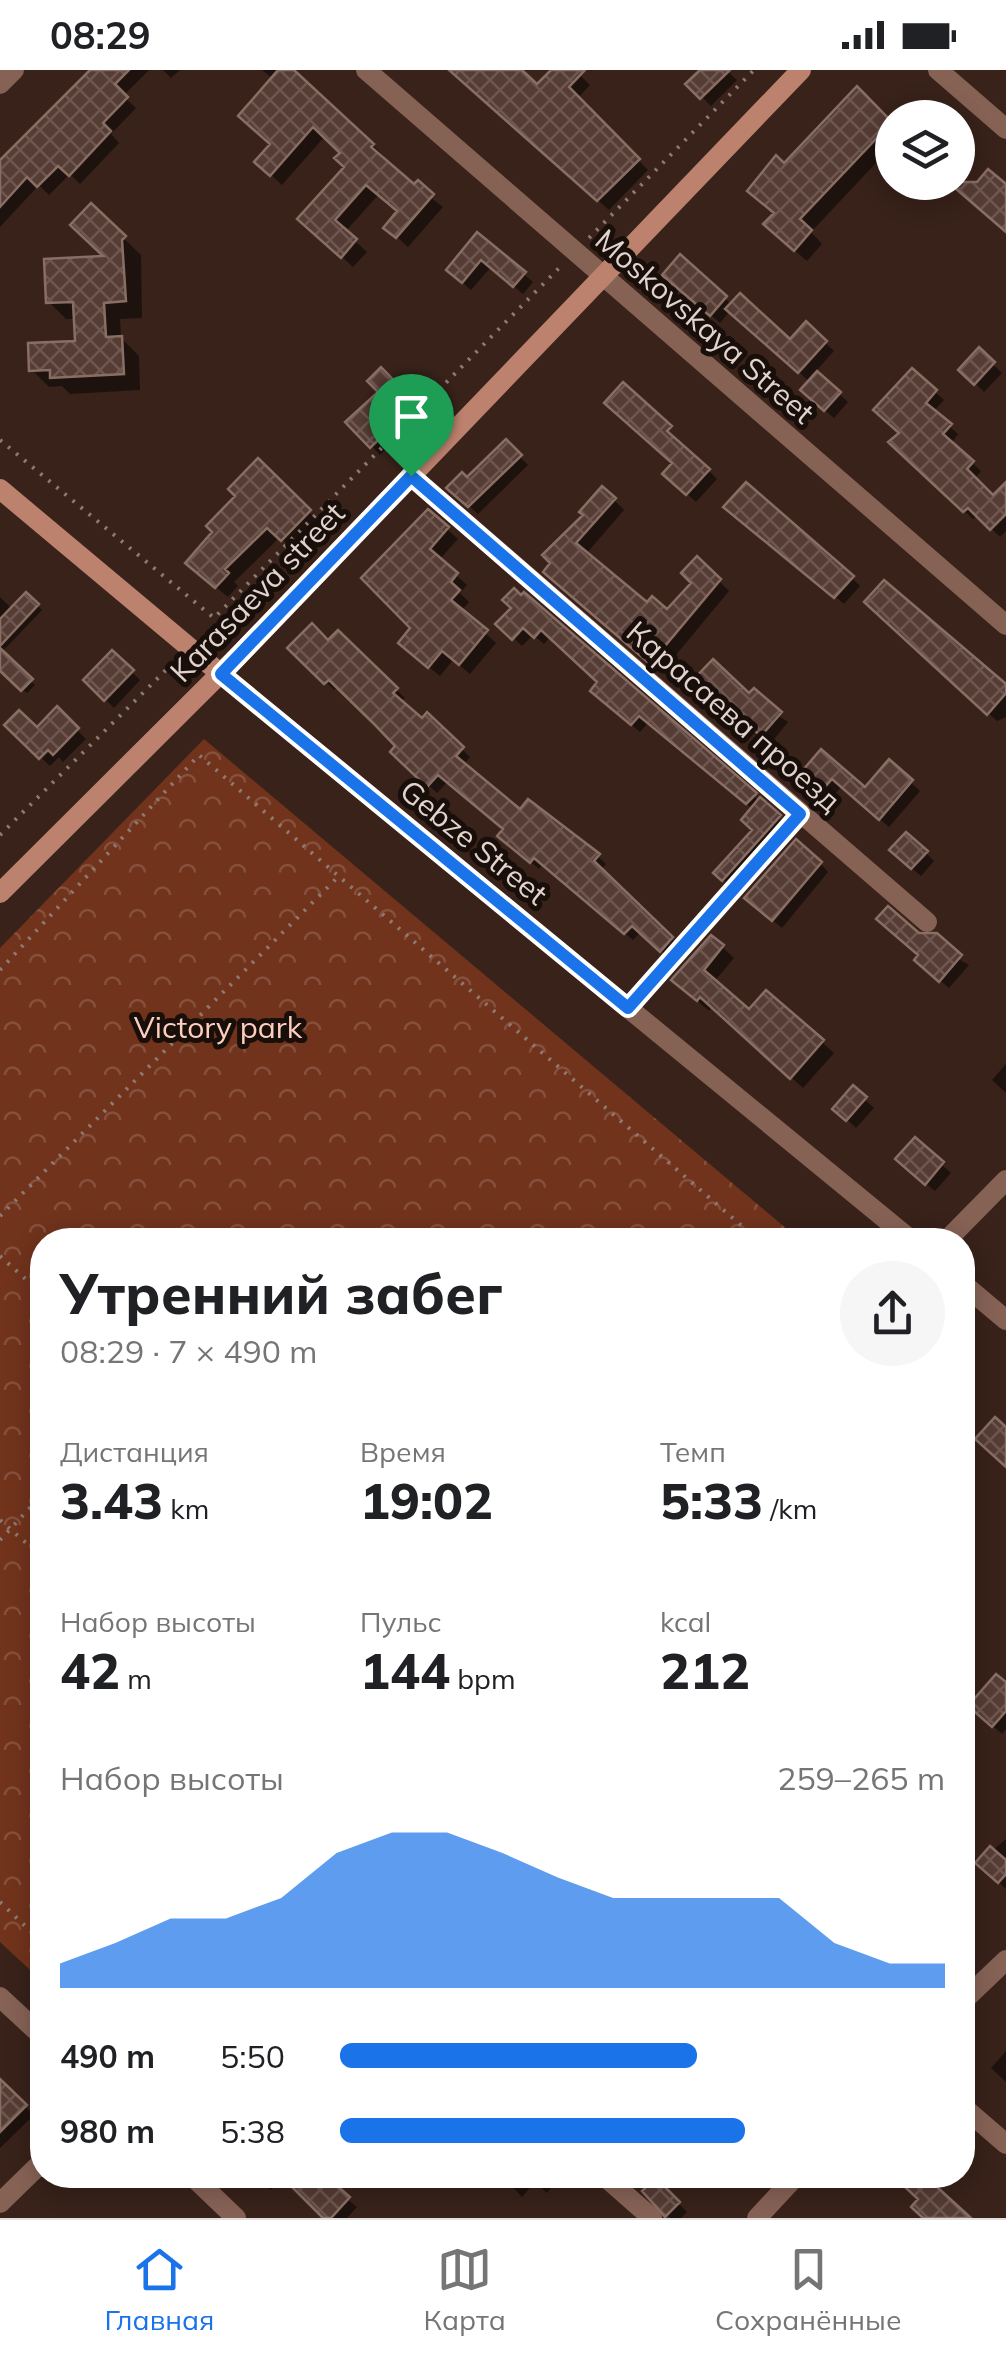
<!DOCTYPE html>
<html lang="ru">
<meta charset="utf-8">
<style>
body{margin:0;font-family:Mulish,sans-serif;background:#f6f6f6;color:#202124;height:100vh;display:flex;flex-direction:column;font-size:38px;white-space:nowrap}
*{box-sizing:border-box;margin:0}
p{font-size:32px;color:#757577}
.icon{flex:none;width:55px;height:55px;fill:none;stroke:currentColor;stroke-width:2;stroke-linecap:round;stroke-linejoin:round}
.map{position:relative;flex:1;overflow:hidden}
.panel{position:absolute;left:30px;top:1158px;width:945px;height:960px;display:flex;flex-direction:column;background:#fff;border-radius:40px;box-shadow:0 5px 25px #0003}
.panel>*{flex:none}
.controls{position:absolute;left:875px;top:30px;display:grid;gap:20px}
.controls a{display:grid;place-items:center;width:100px;height:100px;border-radius:50%;background:#fff;box-shadow:0 5px 25px #0003;font-size:50px}
.pin{position:absolute;display:grid;place-items:center;width:85px;height:85px;color:#fff;margin:-102px -42px;border-radius:50% 50% 50% 0;rotate:-45deg;box-shadow:0 0 10px #0007}
.pin .icon{rotate:45deg}
.round{display:grid;place-items:center;flex:none;width:105px;height:105px;border-radius:52px;background:#f6f6f6}
.head{display:flex;align-items:center;justify-content:space-between;height:170px;padding:0 30px}
h1{font-size:55px;font-weight:800;line-height:75px}
.metrics{display:grid;grid-template-columns:repeat(3,1fr);gap:15px;height:170px;padding:10px 30px}
.metrics div{display:grid;align-content:center}
.metrics b{font-size:50px;font-weight:800}
.metrics small{font-size:28px;font-weight:400}
.metrics p{font-size:28px}
.chart{height:280px;padding:20px 30px}
.chart p{display:flex;justify-content:space-between}
.chart svg{width:100%;height:180px;margin-top:10px;fill:#1a73e8;opacity:.7}
ul{padding:0 30px;list-style:none;font-size:32px}
li{display:grid;grid-template-columns:160px 120px 1fr;align-items:center;height:75px}
li i{height:25px;border-radius:12px;background:#1a73e8}
.status{display:flex;justify-content:space-between;align-items:center;height:70px;padding:0 50px;background:#fff;direction:ltr}
.status svg{height:28px;fill:currentColor}
.dock{display:flex;justify-content:space-around;align-items:center;height:140px;border-top:2px solid #e0e0e0;background:#fff;font-size:28px;color:#757577}
.dock a{display:grid;justify-items:center;gap:5px}
.dock .selected{color:#1a73e8}
.map>svg:first-child{display:block}
.park{fill:url(#park-crowns)}
.shadow{fill:#0007}
.building{fill:url(#building-cross-hatch);stroke:#896e64;stroke-width:2.5}
.lines{fill:none;stroke-linecap:round;stroke-linejoin:round}
.path{stroke:#8d7a73;stroke-width:4;stroke-dasharray:2.5 8;stroke-linecap:butt}
.minor{stroke:#866255;stroke-width:20}
.secondary{stroke:#bc826d;stroke-width:20}
.route-casing{stroke:#fff;stroke-width:20}
.route{stroke:#1a73e8;stroke-width:12}
.labels{text-anchor:middle;dominant-baseline:central;stroke-width:10;stroke-linejoin:round;paint-order:stroke}
.street-label{font-size:30px;fill:#e2d3cd;stroke:#180e0a}
.park-label{font-size:30px;fill:#fdcebd;stroke:#180e0a}
</style>
<div class="status"><b>08:29</b><svg viewBox="0 0 49 12"><path d="M0 12V9h3v3zM5 12V6h3v6zM10 12V3h3v9zM15 12V0h3v12zM26 1h20v11H26zM47 4h2v5h-2z"/></svg></div>
<div class="map">
<svg width="1006" height="2148" viewBox="0 0 1006 2148">
<defs>
<pattern id="park-crowns" width="20" height="18" patternUnits="userSpaceOnUse" patternTransform="scale(2.5)"><rect width="20" height="18" fill="#71331c"/><path d="M2 6a3 3 0 1 1 6 0M12 15a3 3 0 1 1 6 0" fill="none" stroke="#85503c"/></pattern>
<pattern id="building-cross-hatch" width="8" height="8" patternUnits="userSpaceOnUse" patternTransform="scale(2.5)"><rect width="8" height="8" fill="#553c34"/><path d="M0 0l8 8M0 8l8-8" fill="none" stroke="#6d5750"/></pattern>
</defs>
<rect width="100%" height="100%" fill="#38221a"/>
<path class="park" d="M 204,669 L 800,1170 L 42,1170 L 42,1911 L 0,1872 L 0,878 Z"/>
<path class="shadow" d="M 94,0 L 149,0 L 123,26 L 136,38 L 111,64 L 119,73 L 80,114 L 70,104 L 49,125 L 39,115 L 0,157 L 0,90 Z
M 163,0 L 180,0 L 171,8 Z
M 262,0 L 288,0 L 373,75 L 384,86 L 381,89 L 443,137 L 408,177 L 386,157 L 399,142 L 379,124 L 345,162 L 367,182 L 353,197 L 312,159 L 347,97 L 343,83 L 325,66 L 282,115 L 257,92 L 272,74 L 273,9 Z
M 448,0 L 518,0 L 538,18 L 554,0 L 575,0 L 590,15 L 577,29 L 648,100 L 609,140 Z
M 703,0 L 726,0 L 737,10 L 711,36 L 689,14 Z
M 857,20 L 892,54 L 892,76 L 811,162 L 822,174 L 807,191 L 778,166 L 776,144 L 784,96 Z
M 932,112 L 955,112 L 945,124 Z
M 91,137 L 141,185 L 142,248 L 120,249 L 121,268 L 139,286 L 140,320 L 70,324 L 62,316 L 49,317 L 32,300 L 78,273 L 77,249 L 66,249 L 49,232 L 108,188 Z
M 478,166 L 533,212 L 523,224 L 491,197 L 471,220 L 457,208 Z
M 681,188 L 732,235 L 790,273 L 806,255 L 834,281 L 815,302 L 848,332 L 834,348 L 812,329 L 810,312 L 730,241 L 720,253 L 674,213 Z
M 979,281 L 1002,303 L 984,322 L 962,300 Z
M 381,301 L 413,333 L 390,356 L 399,366 L 380,385 L 349,352 L 381,322 Z
M 623,315 L 717,409 L 696,432 L 666,404 L 674,394 Z
M 935,322 L 944,330 L 933,342 L 958,364 L 951,374 L 981,401 L 974,410 L 993,429 L 1006,430 L 1006,461 L 1000,467 L 978,445 L 973,449 L 892,372 L 902,363 L 877,340 Z
M 506,373 L 528,395 L 478,444 L 458,426 L 467,411 Z
M 258,392 L 320,453 L 293,480 L 280,467 L 234,512 L 238,516 L 228,527 L 200,504 L 215,462 Z
M 614,430 L 624,440 L 586,484 L 648,535 L 667,543 L 695,513 L 697,490 L 729,521 L 661,603 L 556,512 L 587,445 Z
M 428,442 L 458,469 L 439,490 L 467,515 L 460,523 L 469,532 L 461,541 L 496,573 L 470,604 L 453,590 L 440,606 L 411,583 Z
M 735,445 L 852,508 L 860,516 L 844,534 Z
M 26,525 L 42,540 L 1,583 L 35,615 L 27,623 L 0,598 L 0,527 L 12,539 Z
M 524,525 L 787,755 L 732,818 L 717,803 L 755,761 L 753,739 L 648,653 L 640,662 L 601,628 L 600,612 L 551,566 L 544,574 L 533,565 L 522,576 L 499,554 Z
M 876,541 L 1006,618 L 1006,647 L 997,651 Z
M 338,564 L 405,628 L 400,632 L 422,651 L 427,646 L 470,687 L 463,695 L 520,743 L 580,770 L 606,794 L 600,800 L 679,876 L 669,888 L 641,862 L 633,870 L 543,794 L 539,799 L 509,773 L 506,759 L 448,711 L 437,723 L 393,682 L 398,676 L 339,616 L 334,620 L 291,578 L 328,573 Z
M 112,583 L 140,610 L 114,638 L 86,610 Z
M 706,617 L 749,627 L 788,652 L 771,673 Z
M 57,640 L 86,669 L 63,692 L 59,687 L 50,696 L 7,655 L 37,661 Z
M 890,693 L 920,721 L 889,757 L 842,716 L 834,725 L 806,700 L 865,720 Z
M 926,783 L 934,791 L 921,806 L 901,789 Z
M 820,793 L 828,802 L 782,858 L 756,836 Z
M 918,865 L 969,895 L 949,918 L 926,898 Z
M 712,868 L 734,888 L 714,912 L 749,943 L 766,923 L 834,983 L 803,1018 L 713,936 L 709,941 L 686,921 Z
M 1006,994 L 1006,1023 L 992,1010 Z
M 853,1019 L 874,1038 L 856,1058 L 836,1039 Z
M 915,1071 L 951,1103 L 935,1121 L 907,1098 Z
M 1006,1616 L 1006,1659 L 1002,1664 L 980,1644 Z
M 1006,1769 L 1006,1819 L 977,1791 L 962,1806 L 962,1775 L 979,1792 Z
M 1006,1981 L 1006,2012 L 991,1998 Z
M 4,2016 L 34,2045 L 0,2078 L 0,2019 Z
M 254,2105 L 317,2105 L 357,2137 L 347,2148 L 327,2148 L 284,2105 L 271,2120 Z
M 501,2105 L 562,2105 L 547,2123 L 535,2112 L 522,2127 Z
M 656,2111 L 687,2142 L 681,2148 L 670,2148 L 646,2121 Z"/>
<path class="building" d="M 90,0 L 129,0 L 115,14 L 128,27 L 103,53 L 111,61 L 69,106 L 58,96 L 37,117 L 27,107 L 0,137 L 0,90 Z
M 278,0 L 294,0 L 374,74 L 371,77 L 414,114 L 418,110 L 434,124 L 396,168 L 383,158 L 397,141 L 366,115 L 335,150 L 357,169 L 341,188 L 297,149 L 344,97 L 334,88 L 340,83 L 313,57 L 270,106 L 254,92 L 270,74 L 238,46 Z
M 449,0 L 522,0 L 537,14 L 551,0 L 585,0 L 569,17 L 640,89 L 597,131 Z
M 700,0 L 730,0 L 700,29 L 685,14 Z
M 857,16 L 892,52 L 800,149 L 812,160 L 794,181 L 763,154 L 774,143 L 747,121 L 776,85 L 784,93 Z
M 988,99 L 1006,114 L 1006,162 L 948,112 L 977,112 Z
M 91,133 L 126,166 L 122,170 L 126,231 L 104,233 L 106,267 L 122,266 L 124,304 L 50,308 L 50,300 L 29,301 L 28,273 L 75,271 L 73,232 L 46,233 L 44,189 L 103,186 L 70,155 Z
M 477,162 L 526,202 L 513,217 L 481,190 L 462,213 L 446,200 Z
M 680,184 L 727,226 L 710,246 L 662,205 Z
M 740,223 L 790,269 L 806,251 L 827,271 L 798,303 L 725,239 Z
M 979,277 L 995,292 L 974,315 L 958,300 Z
M 381,297 L 406,323 L 383,346 L 393,356 L 370,378 L 345,352 L 378,322 L 367,311 Z
M 912,298 L 937,320 L 926,333 L 952,354 L 943,364 L 974,391 L 967,399 L 993,425 L 1006,412 L 1006,444 L 990,460 L 968,438 L 963,442 L 888,372 L 899,363 L 873,340 Z
M 817,301 L 841,322 L 824,341 L 800,320 Z
M 623,312 L 672,356 L 667,361 L 710,399 L 686,425 L 662,404 L 672,393 L 604,333 Z
M 506,369 L 522,385 L 468,437 L 446,418 L 462,402 L 467,407 Z
M 258,388 L 311,440 L 281,471 L 267,458 L 225,499 L 229,503 L 215,518 L 185,493 L 212,462 L 206,456 L 235,426 L 228,419 Z
M 746,412 L 854,506 L 834,528 L 723,437 Z
M 602,416 L 616,428 L 576,473 L 647,532 L 652,526 L 667,539 L 691,513 L 681,503 L 697,486 L 721,509 L 650,594 L 543,502 L 550,493 L 542,485 L 583,445 L 579,442 Z
M 428,439 L 449,457 L 430,479 L 458,503 L 451,512 L 460,520 L 451,530 L 488,560 L 459,595 L 442,581 L 428,598 L 398,573 L 410,558 L 361,508 Z
M 884,510 L 1006,614 L 1006,623 L 987,645 L 864,532 Z
M 514,518 L 521,525 L 524,522 L 757,723 L 746,734 L 639,646 L 631,655 L 590,621 L 597,612 L 541,560 L 534,568 L 523,558 L 512,570 L 495,554 L 511,538 L 502,530 Z
M 26,522 L 39,534 L 0,576 L 0,549 Z
M 312,553 L 328,570 L 338,560 L 398,618 L 393,623 L 422,648 L 427,642 L 464,677 L 456,686 L 520,739 L 528,729 L 600,784 L 594,791 L 673,867 L 660,882 L 632,856 L 624,864 L 534,788 L 530,793 L 497,766 L 503,759 L 438,705 L 427,717 L 390,682 L 395,676 L 372,652 L 329,610 L 324,614 L 287,578 Z
M 0,578 L 33,609 L 21,621 L 0,601 Z
M 112,580 L 134,600 L 104,631 L 83,610 Z
M 713,589 L 749,623 L 754,618 L 782,642 L 761,666 L 694,609 Z
M 57,636 L 79,658 L 53,685 L 48,680 L 39,689 L 4,655 L 19,640 L 37,657 Z
M 821,679 L 865,717 L 889,689 L 913,710 L 879,750 L 832,709 L 824,718 L 803,700 Z
M 760,727 L 781,745 L 722,811 L 713,803 L 752,760 L 741,750 Z
M 906,762 L 928,781 L 911,799 L 889,780 Z
M 796,769 L 822,792 L 772,851 L 744,828 Z
M 888,836 L 919,863 L 937,863 L 962,885 L 939,912 L 914,890 L 918,885 L 876,849 Z
M 711,865 L 724,875 L 704,900 L 749,939 L 766,920 L 824,970 L 790,1009 L 700,927 L 697,931 L 671,910 Z
M 853,1015 L 867,1027 L 846,1051 L 832,1039 Z
M 915,1067 L 944,1092 L 925,1115 L 895,1089 Z
M 995,1347 L 1006,1357 L 1006,1397 L 975,1369 Z
M 996,1604 L 1006,1612 L 1006,1641 L 992,1657 L 968,1636 Z
M 990,1776 L 1006,1790 L 1006,1804 L 998,1813 L 975,1793 Z
M 0,2009 L 27,2035 L 0,2062 Z
M 280,2105 L 325,2105 L 350,2127 L 331,2148 L 323,2148 Z
M 892,2105 L 924,2105 L 971,2148 L 923,2148 L 911,2137 L 918,2129 Z
M 656,2108 L 680,2132 L 665,2147 L 642,2121 Z"/>
<g class="lines">
<path class="path" d="M 589,168 L 754,0
M 0,370 L 214,548 L 561,196
M 0,765 L 169,597
M 0,900 L 199,685 L 758,1170
M 0,1146 L 339,806
M 0,1186 L 42,1224
M 0,1450 L 42,1487
M 0,1470 L 42,1425
M 0,1832 L 42,1872"/>
<path class="minor" d="M 366,0 L 1006,555
M 938,0 L 1006,59
M 0,14 L 14,0
M 411,406 L 927,852
M 221,604 L 911,1170
M 628,938 L 800,744
M 947,1170 L 1006,1110
M 962,1213 L 1006,1250
M 0,1927 L 42,1966
M 962,1932 L 1006,1890
M 962,2036 L 1006,2074
M 191,2105 L 236,2148
M 603,2105 L 652,2148
M 0,2133 L 42,2092
M 757,2148 L 797,2105"/>
<path class="secondary" d="M 0,419 L 221,604
M 0,823 L 247,577 L 801,0"/>
</g>
<g class="lines">
<defs>
<path id="route" d="M 411,406 L 800,744 L 628,938 L 221,604 Z"/>
</defs>
<use href="#route" class="route-casing"/>
<use href="#route" class="route"/>
</g>
<g class="labels">
<g class="street-label">
<text transform="translate(705 256) rotate(41)">Moskovskaya Street</text>
<text transform="translate(257 522) rotate(-46)">Karasaeva street</text>
<text transform="translate(734 646) rotate(41)">Карасаева проезд</text>
<text transform="translate(474 772) rotate(39)">Gebze Street</text>
</g>
<g class="park-label">
<text x="218" y="957">Victory park</text>
</g>
</g>
</svg>
<div class="controls">
<a><svg class="icon" aria-label="layers" viewBox="0 0 24 24"><path d="M12 4l9 5-9 5-9-5zM3 14l9 5 9-5"/></svg></a>
</div>
<div class="pin" style="left:411px;top:406px;background:#1e9e55"><svg class="icon" aria-label="arrive" viewBox="0 0 24 24"><path d="M6 21V4h12l-3 4 3 4H6"/></svg></div>
<section class="panel">
<div class="head"><div><h1>Утренний забег</h1><p>08:29 · 7 × 490 m</p></div><a class="round"><svg class="icon" aria-label="share" viewBox="0 0 24 24"><path d="M12 15V3M7 8l5-5 5 5M5 13v7h14v-7"/></svg></a></div>
<div class="metrics">
<div><p>Дистанция</p><b>3.43<small> km</small></b></div>
<div><p>Время</p><b>19:02</b></div>
<div><p>Темп</p><b>5:33<small> /km</small></b></div>
</div>
<div class="metrics">
<div><p>Набор высоты</p><b>42<small> m</small></b></div>
<div><p>Пульс</p><b>144<small> bpm</small></b></div>
<div><p>kcal</p><b>212</b></div>
</div>
<div class="chart"><p><span>Набор высоты</span>259–265 m</p>
<svg viewBox="0 0 160 44" preserveAspectRatio="none"><path d="M0 44V38L10 33L20 27L30 27L40 22L50 11L60 6L70 6L80 11L90 17L100 22L110 22L120 22L130 22L140 33L150 38L160 38V44z"/></svg>
</div>
<ul>
<li><b>490 m</b>5:50<i style="width:59%"></i></li>
<li><b>980 m</b>5:38<i style="width:67%"></i></li>
</ul>
</section>
</div>
<nav class="dock">
<a class="selected"><svg class="icon" aria-label="home" viewBox="0 0 24 24"><path d="M3 11l9-7 9 7M6 9v11h12V9"/></svg>Главная</a>
<a><svg class="icon" aria-label="map" viewBox="0 0 24 24"><path d="M3 6l6-2 6 2 6-2v14l-6 2-6-2-6 2zM9 4v14M15 6v14"/></svg>Карта</a>
<a><svg class="icon" aria-label="saved" viewBox="0 0 24 24"><path d="M7 4h10v16l-5-4-5 4z"/></svg>Сохранённые</a>
</nav>
